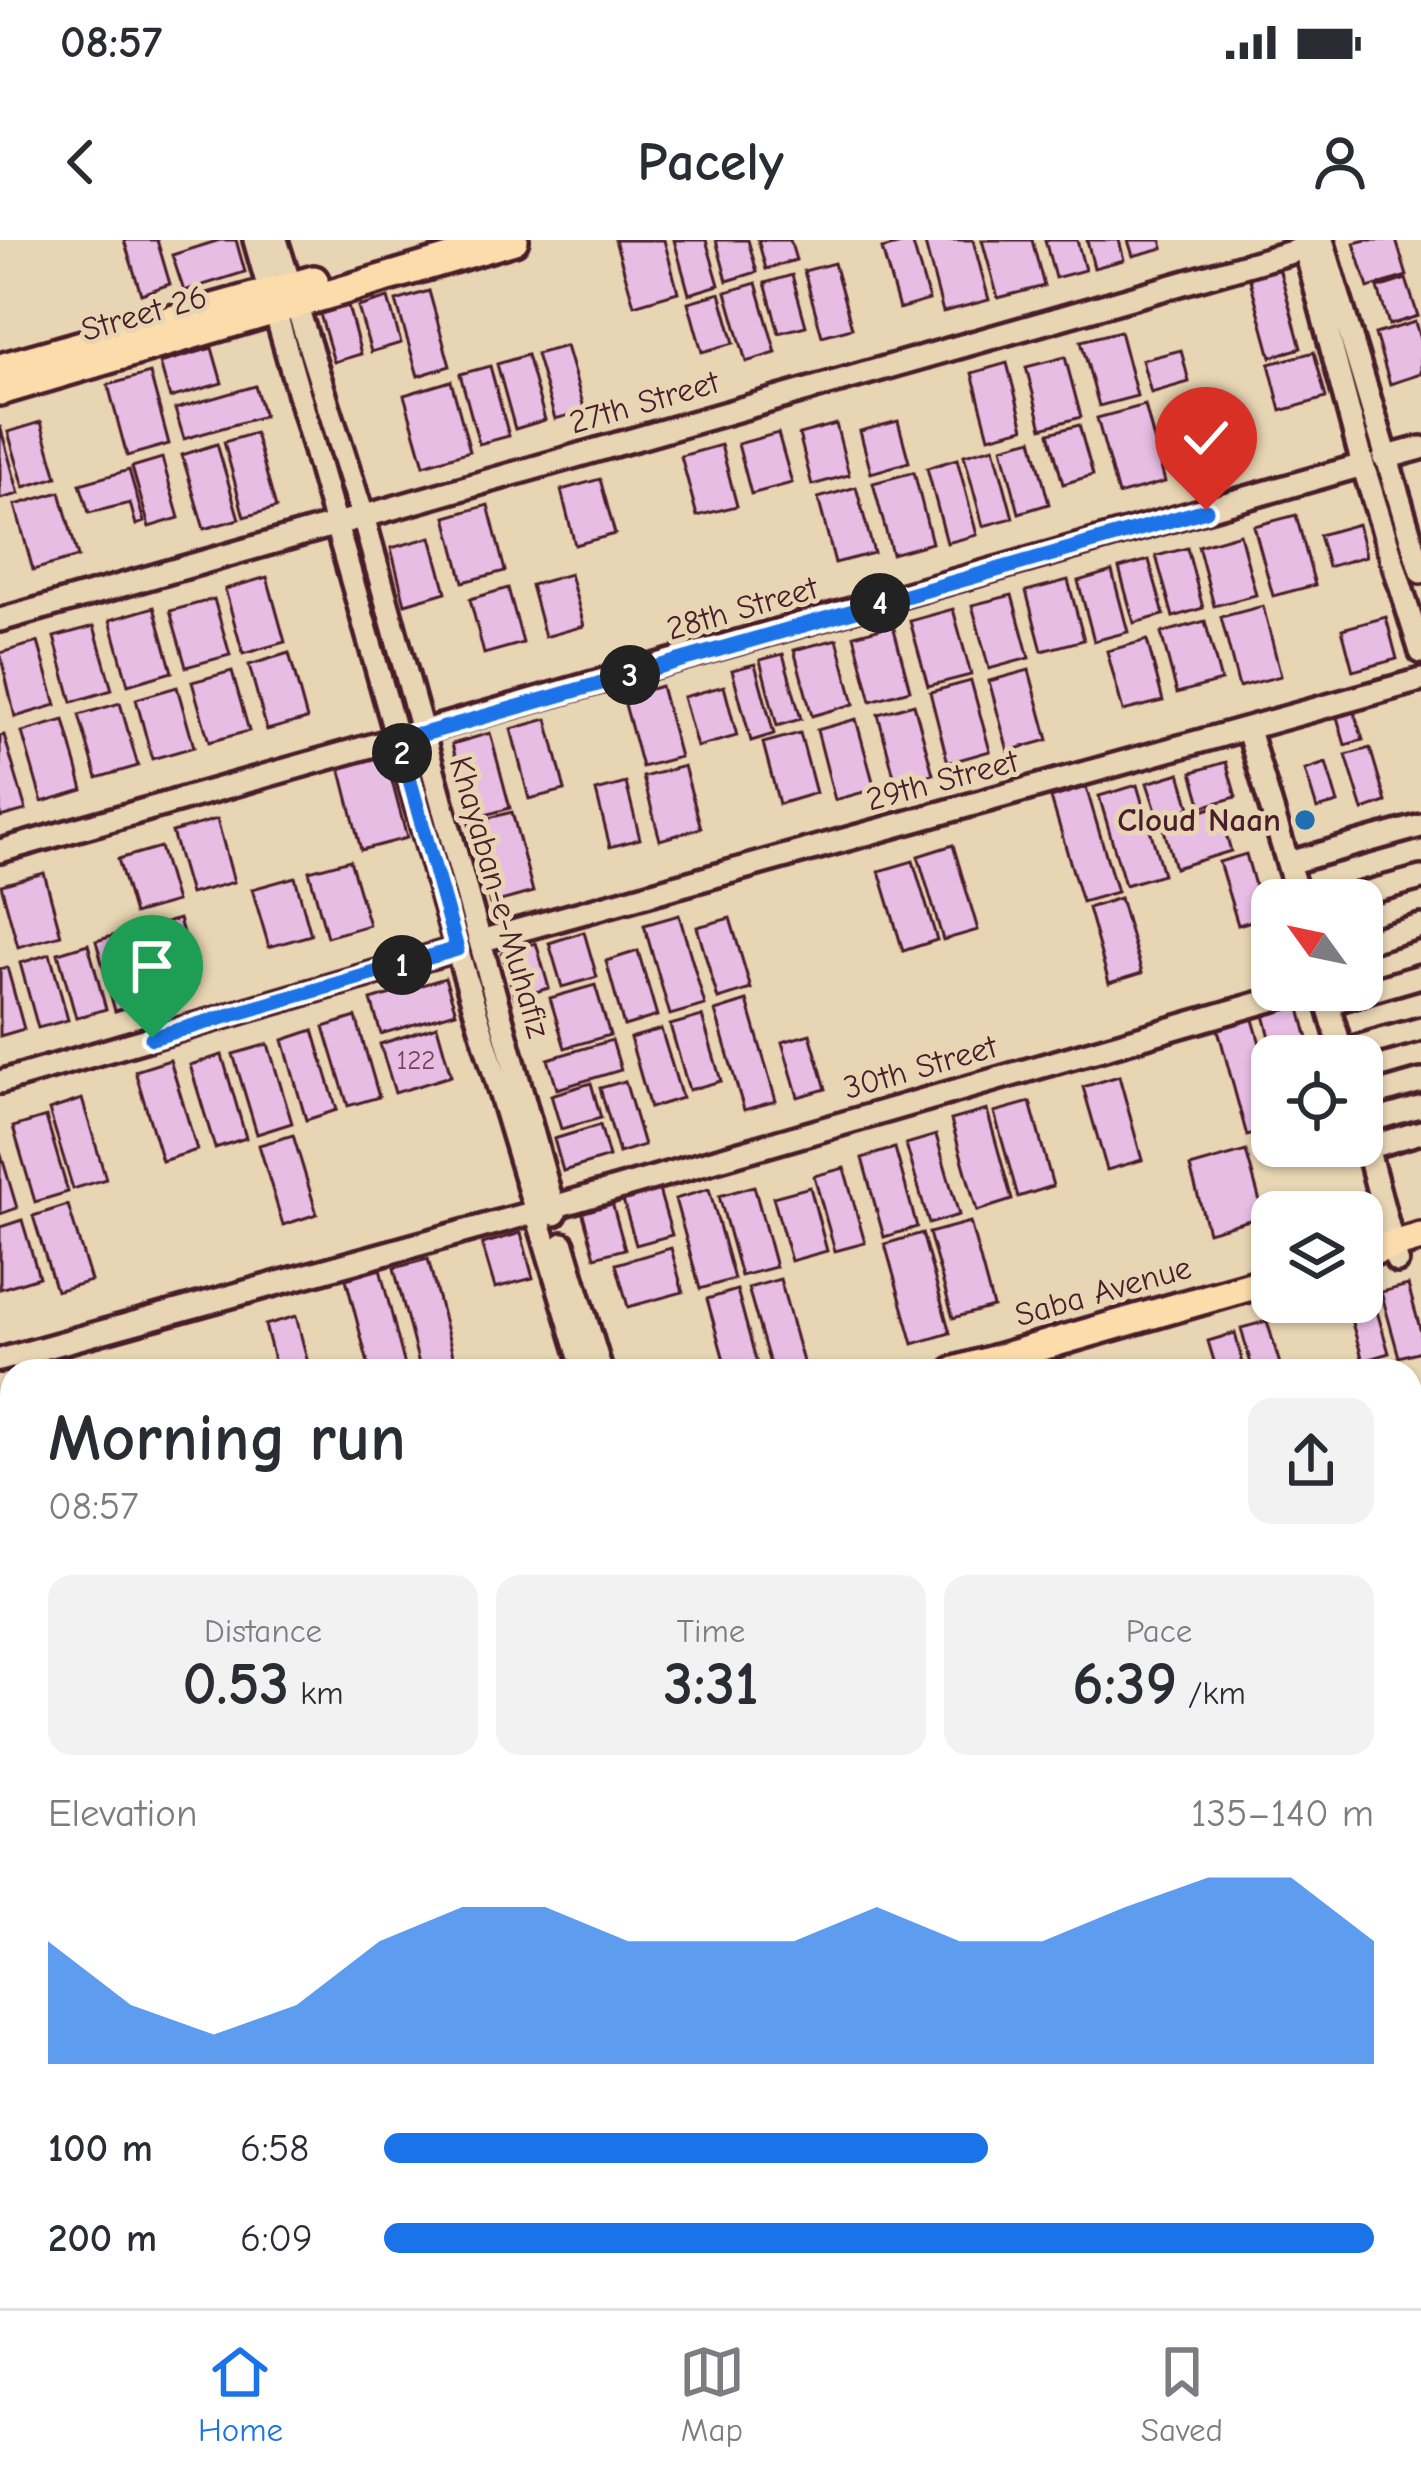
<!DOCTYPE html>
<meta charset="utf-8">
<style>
body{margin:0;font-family:"Comic Neue",sans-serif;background:#f2f2f3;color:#2b2b33;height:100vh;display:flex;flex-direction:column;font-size:45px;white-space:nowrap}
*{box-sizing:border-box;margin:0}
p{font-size:39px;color:#7c7c81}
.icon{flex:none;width:66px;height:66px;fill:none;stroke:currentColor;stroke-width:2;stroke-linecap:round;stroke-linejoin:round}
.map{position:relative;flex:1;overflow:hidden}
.side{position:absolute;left:0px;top:1119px;width:1422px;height:951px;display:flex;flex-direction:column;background:#fff;border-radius:36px 36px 0 0;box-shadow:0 3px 9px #0004}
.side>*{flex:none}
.needle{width:78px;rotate:303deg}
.controls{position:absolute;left:1251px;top:639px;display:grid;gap:24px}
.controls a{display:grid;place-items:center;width:132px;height:132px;border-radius:24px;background:#fff;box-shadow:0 3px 9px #0004;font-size:60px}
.pin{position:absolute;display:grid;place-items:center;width:102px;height:102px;color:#fff;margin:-123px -51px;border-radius:50% 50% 50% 0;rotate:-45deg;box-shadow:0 0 12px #0007}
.pin .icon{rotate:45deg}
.km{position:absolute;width:60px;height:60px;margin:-30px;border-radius:50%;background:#222;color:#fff;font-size:33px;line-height:60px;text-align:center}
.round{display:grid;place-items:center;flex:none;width:126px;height:126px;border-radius:24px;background:#f2f2f3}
.summary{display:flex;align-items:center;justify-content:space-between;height:204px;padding:0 48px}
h1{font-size:66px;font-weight:700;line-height:90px}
.metrics{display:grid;grid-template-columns:repeat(3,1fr);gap:18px;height:204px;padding:12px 48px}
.metrics div{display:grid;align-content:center;border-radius:24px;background:#f2f2f3;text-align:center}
.metrics b{font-size:60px;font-weight:700}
.metrics small{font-size:33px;font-weight:400}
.metrics p{font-size:33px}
.chart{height:336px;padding:24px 48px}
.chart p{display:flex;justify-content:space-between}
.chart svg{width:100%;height:216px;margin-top:12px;fill:#1a73e8;opacity:.7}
ul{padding:0 48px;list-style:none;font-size:39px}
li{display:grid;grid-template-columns:192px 144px 1fr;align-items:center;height:90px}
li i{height:30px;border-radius:15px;background:#1a73e8}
.status{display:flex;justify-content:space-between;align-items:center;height:84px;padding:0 60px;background:#fff;direction:ltr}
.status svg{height:33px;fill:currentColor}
header{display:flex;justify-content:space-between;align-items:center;height:156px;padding:0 48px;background:#fff;font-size:54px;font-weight:700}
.tab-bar{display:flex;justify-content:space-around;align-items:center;height:168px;border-top:3px solid #e1e1e2;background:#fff;font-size:33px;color:#7c7c81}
.tab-bar a{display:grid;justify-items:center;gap:6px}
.tab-bar .current{color:#1a73e8}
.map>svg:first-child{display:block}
.building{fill:#e8bde4;stroke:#4a1f2b;stroke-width:3}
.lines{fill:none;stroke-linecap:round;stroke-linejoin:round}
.minor-casing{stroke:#4a1f2b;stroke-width:30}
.major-casing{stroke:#4a1f2b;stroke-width:36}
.minor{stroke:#e8d5b3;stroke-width:21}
.major{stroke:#fddcac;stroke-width:27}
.route-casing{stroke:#fff;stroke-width:24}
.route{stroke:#1a73e8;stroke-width:15}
.poi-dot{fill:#1f6fb2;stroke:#e8d5b3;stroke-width:4.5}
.labels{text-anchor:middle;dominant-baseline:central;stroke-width:10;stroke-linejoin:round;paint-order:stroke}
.number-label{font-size:27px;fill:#724659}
.street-label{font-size:33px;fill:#4a1f2b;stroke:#e8d5b3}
.poi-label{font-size:33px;font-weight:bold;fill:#4a1f2b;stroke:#e8d5b3;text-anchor:end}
</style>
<div class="status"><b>08:57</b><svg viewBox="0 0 49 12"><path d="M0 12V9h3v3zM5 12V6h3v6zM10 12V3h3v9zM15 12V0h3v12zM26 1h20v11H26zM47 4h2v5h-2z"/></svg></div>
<header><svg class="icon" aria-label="back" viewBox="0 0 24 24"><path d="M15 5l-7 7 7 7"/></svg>Pacely<svg class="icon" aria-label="person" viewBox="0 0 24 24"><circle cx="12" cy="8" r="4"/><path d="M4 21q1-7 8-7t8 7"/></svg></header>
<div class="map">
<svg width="1421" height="2068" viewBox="0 0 1421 2068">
<rect width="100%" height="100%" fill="#e8d5b3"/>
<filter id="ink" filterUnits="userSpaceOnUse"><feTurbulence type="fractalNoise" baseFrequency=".00833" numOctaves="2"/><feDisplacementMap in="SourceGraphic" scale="24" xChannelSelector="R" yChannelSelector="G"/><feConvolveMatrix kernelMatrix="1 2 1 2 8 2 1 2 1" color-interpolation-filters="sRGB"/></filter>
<g filter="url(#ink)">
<path class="building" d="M 124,0 L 157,0 L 170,44 L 141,54 Z
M 220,0 L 236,0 L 245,32 L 184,51 L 172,15 Z
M 615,0 L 664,0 L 678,52 L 634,65 Z
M 674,0 L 706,0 L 719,45 L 689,54 Z
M 716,0 L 748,0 L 757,32 L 727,41 Z
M 758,0 L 790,0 L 796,20 L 766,29 Z
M 924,0 L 973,0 L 989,60 L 943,72 Z
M 982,0 L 1032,0 L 1044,46 L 998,58 Z
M 1045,0 L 1077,0 L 1085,30 L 1055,38 Z
M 1087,0 L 1119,0 L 1124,20 L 1094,28 Z
M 1128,0 L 1161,0 L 1163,8 L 1133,16 Z
M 1366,0 L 1396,0 L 1407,36 L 1368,48 L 1354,3 Z
M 912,1 L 929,60 L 899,69 L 882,9 Z
M 834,23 L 852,88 L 822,96 L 804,31 Z
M 1279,28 L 1301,108 L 1271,117 L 1249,36 Z
M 792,35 L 806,86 L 779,93 L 765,43 Z
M 1406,39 L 1418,76 L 1389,85 L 1378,48 Z
M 756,43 L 776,113 L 746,122 L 726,52 Z
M 429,51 L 450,126 L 418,136 L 396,61 Z
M 720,53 L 734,103 L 702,112 L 688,62 Z
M 388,58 L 401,103 L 371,112 L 358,67 Z
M 348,66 L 361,114 L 334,122 L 320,74 Z
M 1415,82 L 1421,103 L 1421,134 L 1390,144 L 1375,94 Z
M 1120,91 L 1137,156 L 1099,166 L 1081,101 Z
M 566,106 L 585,171 L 555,179 L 536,114 Z
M 212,108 L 222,143 L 170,158 L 160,123 Z
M 1181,110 L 1189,142 L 1151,153 L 1142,120 Z
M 1314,112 L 1326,158 L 1281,171 L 1269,124 Z
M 527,115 L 545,180 L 515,189 L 497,124 Z
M 1065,117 L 1081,177 L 1042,188 L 1026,127 Z
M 1007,123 L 1024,188 L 989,197 L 972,133 Z
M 490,126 L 509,196 L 479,204 L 460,134 Z
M 150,133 L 169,204 L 127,216 L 108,145 Z
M 451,141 L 470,211 L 424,225 L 404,155 Z
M 255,146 L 264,176 L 184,199 L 175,169 Z
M 1145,165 L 1165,242 L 1118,255 L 1097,178 Z
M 898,181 L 909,222 L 871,233 L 860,191 Z
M 41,182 L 57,237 L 24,247 L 8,192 Z
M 836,184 L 849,235 L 812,245 L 799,194 Z
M 1079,185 L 1093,235 L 1063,244 L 1049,193 Z
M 0,186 L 19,254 L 0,259 Z
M 255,193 L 276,268 L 244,277 L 224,202 Z
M 778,193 L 792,243 L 751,254 L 738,204 Z
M 1032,199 L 1049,264 L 1019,273 L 1002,207 Z
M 217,204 L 239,279 L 204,289 L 182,215 Z
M 721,205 L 737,266 L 697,276 L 681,216 Z
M 994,207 L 1013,278 L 983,286 L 964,215 Z
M 162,218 L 179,278 L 149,287 L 132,227 Z
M 957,219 L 977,295 L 947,303 L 927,228 Z
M 129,230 L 144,282 L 136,285 L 130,263 L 89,273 L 80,244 Z
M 914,232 L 932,303 L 892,314 L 873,243 Z
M 600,239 L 615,294 L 575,305 L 561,250 Z
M 856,247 L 874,313 L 835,323 L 818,258 Z
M 60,252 L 78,317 L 33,330 L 15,265 Z
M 488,265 L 505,331 L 463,342 L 446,277 Z
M 1296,275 L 1315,345 L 1273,356 L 1254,286 Z
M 1358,284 L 1366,316 L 1328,327 L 1319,295 Z
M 1240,294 L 1256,355 L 1214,366 L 1198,306 Z
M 431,297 L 446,352 L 405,364 L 391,308 Z
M 1187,308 L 1203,368 L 1173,377 L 1156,316 Z
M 1149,320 L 1164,375 L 1134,383 L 1119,328 Z
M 1112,331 L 1128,392 L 1094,401 L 1078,341 Z
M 570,334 L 584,386 L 545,397 L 531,345 Z
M 267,337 L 285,402 L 243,414 L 225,349 Z
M 1068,340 L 1084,400 L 1042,411 L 1026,351 Z
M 508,348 L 523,403 L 484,414 L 470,359 Z
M 1012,355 L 1029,418 L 989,429 L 972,365 Z
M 214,359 L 230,415 L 186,427 L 170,371 Z
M 1263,366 L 1281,436 L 1239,447 L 1221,377 Z
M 154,367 L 172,432 L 128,445 L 110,380 Z
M 953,369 L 971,435 L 928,446 L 910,381 Z
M 1386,377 L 1397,419 L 1353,431 L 1342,389 Z
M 1205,381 L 1221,441 L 1177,453 L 1161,393 Z
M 893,385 L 910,450 L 871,461 L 854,395 Z
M 94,386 L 112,450 L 72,462 L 54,397 Z
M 837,399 L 854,464 L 812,476 L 794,410 Z
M 1147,400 L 1163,461 L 1123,471 L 1107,411 Z
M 38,402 L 56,465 L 15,477 L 0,413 Z
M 289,413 L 307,479 L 267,490 L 249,425 Z
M 783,414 L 801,479 L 777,486 L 760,420 Z
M 755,424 L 774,494 L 751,501 L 732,430 Z
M 1029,430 L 1048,500 L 1008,511 L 989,441 Z
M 232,431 L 249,491 L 209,502 L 192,442 Z
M 971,441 L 990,511 L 948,523 L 930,452 Z
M 661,446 L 680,517 L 642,527 L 623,457 Z
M 724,446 L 737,496 L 697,507 L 683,457 Z
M 177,447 L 194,507 L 152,519 L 136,459 Z
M 120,463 L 138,526 L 97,538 L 79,475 Z
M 914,464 L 933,534 L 896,544 L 878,474 Z
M 1352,465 L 1363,500 L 1345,505 L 1335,470 Z
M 547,479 L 565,550 L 529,559 L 511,489 Z
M 856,479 L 875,549 L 835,560 L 817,490 Z
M 64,480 L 83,550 L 42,562 L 22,492 Z
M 490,493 L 510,568 L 472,579 L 452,504 Z
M 800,493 L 816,553 L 779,564 L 763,503 Z
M 4,495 L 26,570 L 0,577 L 0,496 Z
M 1370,508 L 1386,562 L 1363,570 L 1346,515 Z
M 384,511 L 407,598 L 361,610 L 339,523 Z
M 1226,522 L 1236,557 L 1202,567 L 1192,532 Z
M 1326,523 L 1338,563 L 1317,569 L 1305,530 Z
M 684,526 L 701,588 L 660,600 L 643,537 Z
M 1180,533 L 1190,568 L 1158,577 L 1147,543 Z
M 626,543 L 640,599 L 610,607 L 596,551 Z
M 1137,545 L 1163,634 L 1125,645 L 1099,556 Z
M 1086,547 L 1117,652 L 1082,662 L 1051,558 Z
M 1218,566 L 1231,611 L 1175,628 L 1162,583 Z
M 512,572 L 533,652 L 490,664 L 469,583 Z
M 217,579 L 234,642 L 190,654 L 172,592 Z
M 953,605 L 978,690 L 943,700 L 918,616 Z
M 160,607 L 176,662 L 134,674 L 118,619 Z
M 1246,614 L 1264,677 L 1238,685 L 1219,622 Z
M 350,620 L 369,685 L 327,697 L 309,631 Z
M 913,621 L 937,700 L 903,711 L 879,631 Z
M 44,633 L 61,695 L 18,707 L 1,645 Z
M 295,637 L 311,695 L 269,707 L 252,649 Z
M 1120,658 L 1142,733 L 1109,743 L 1088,668 Z
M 679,675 L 705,765 L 670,775 L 644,685 Z
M 730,678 L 751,749 L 718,759 L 697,687 Z
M 179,679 L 197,744 L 156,756 L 137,691 Z
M 126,692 L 145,762 L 115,771 L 96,701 Z
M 584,692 L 597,737 L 562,747 L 549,703 Z
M 536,703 L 549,748 L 515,758 L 502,713 Z
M 88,704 L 106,769 L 76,778 L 58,713 Z
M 638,711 L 657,776 L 624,786 L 606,721 Z
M 50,714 L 68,780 L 38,788 L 20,723 Z
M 7,727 L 24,789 L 0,796 L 0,729 Z
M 445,738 L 456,772 L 381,794 L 371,760 Z
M 595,745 L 610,795 L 565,808 L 550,758 Z
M 747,761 L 776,861 L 744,870 L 715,771 Z
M 1299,765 L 1311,810 L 1275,816 L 1264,775 Z
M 702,776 L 721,841 L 689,850 L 670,785 Z
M 1252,776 L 1272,845 L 1272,889 L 1247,896 L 1217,786 Z
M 356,777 L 379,857 L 348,866 L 324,787 Z
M 437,786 L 451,836 L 395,853 L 380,804 Z
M 661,789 L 682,858 L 650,868 L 630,798 Z
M 313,790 L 337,870 L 306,880 L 283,800 Z
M 810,794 L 826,849 L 798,857 L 782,802 Z
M 612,800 L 621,830 L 557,849 L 548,819 Z
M 268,804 L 292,883 L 257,894 L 233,814 Z
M 222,815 L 246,898 L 215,908 L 190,825 Z
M 170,820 L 197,910 L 162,921 L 135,831 Z
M 1119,836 L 1142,920 L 1107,930 L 1083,847 Z
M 625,841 L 644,905 L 619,913 L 600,848 Z
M 591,843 L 601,878 L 561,889 L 551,855 Z
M 82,859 L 106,939 L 73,949 L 49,870 Z
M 1030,862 L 1053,946 L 1018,957 L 994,872 Z
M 987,870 L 1012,960 L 977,971 L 951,880 Z
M 46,877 L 68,952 L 35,962 L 13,887 Z
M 600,885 L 609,917 L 563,931 L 554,899 Z
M 293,895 L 317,974 L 283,985 L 259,905 Z
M 936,895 L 959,975 L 929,984 L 906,904 Z
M 895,908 L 917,987 L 884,997 L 862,918 Z
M 0,911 L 17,968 L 0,974 Z
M 1246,911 L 1264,976 L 1208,992 L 1190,927 Z
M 844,928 L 865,1003 L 835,1011 L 814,936 Z
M 754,946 L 776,1027 L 741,1036 L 719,956 Z
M 810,947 L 827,1011 L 791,1021 L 773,957 Z
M 709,949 L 734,1039 L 700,1049 L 675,959 Z
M 659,950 L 672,995 L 636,1005 L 623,960 Z
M 611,959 L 625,1009 L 595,1017 L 581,967 Z
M 68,965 L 91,1041 L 56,1051 L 33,976 Z
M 22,980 L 39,1037 L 0,1049 L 0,987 Z
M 970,982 L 993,1067 L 953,1078 L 929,993 Z
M 521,993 L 533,1038 L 495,1048 L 482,1004 Z
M 922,993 L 950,1093 L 913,1104 L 885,1004 Z
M 671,1008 L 683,1052 L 628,1067 L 616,1024 Z
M 428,1019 L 454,1119 L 420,1128 L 394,1028 Z
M 380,1029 L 406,1130 L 403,1131 L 370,1131 L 346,1039 Z
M 780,1039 L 805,1129 L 797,1131 L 772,1131 L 748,1048 Z
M 1408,1045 L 1421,1092 L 1421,1111 L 1399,1117 L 1381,1052 Z
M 737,1050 L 759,1131 L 727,1131 L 707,1059 Z
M 1372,1054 L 1389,1113 L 1363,1121 L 1346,1062 L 1362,1062 L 1362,1056 Z
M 296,1076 L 310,1131 L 277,1131 L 265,1085 Z
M 1267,1081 L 1282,1131 L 1253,1131 L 1241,1088 Z
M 1235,1093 L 1245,1131 L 1217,1131 L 1208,1101 Z
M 1421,1312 L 1421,1365 L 1410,1326 L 1410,1316 Z
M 1421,1509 L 1421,1579 L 1420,1579 L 1410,1545 L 1410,1512 Z
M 1421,1750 L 1421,1827 L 1410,1787 L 1410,1753 Z
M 0,1849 L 12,1892 L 12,1901 L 0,1904 Z
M 1410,1907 L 1421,1914 L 1421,1969 L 1412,1986 Z
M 1410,2021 L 1421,2027 L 1421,2058 L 1416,2068 L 1377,2068 L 1382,2058 L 1410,2058 Z
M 12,2033 L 12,2058 L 35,2058 L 38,2068 L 0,2068 L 0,2036 Z
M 143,2058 L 184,2058 L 187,2068 L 146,2068 Z
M 248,2058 L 319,2058 L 321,2068 L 251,2068 Z
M 361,2058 L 422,2058 L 387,2068 L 364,2068 Z
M 441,2058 L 479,2058 L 482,2068 L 444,2068 Z
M 530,2058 L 533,2068 L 501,2068 L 498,2060 Z
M 637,2058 L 680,2058 L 682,2068 L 639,2068 Z
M 906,2058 L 953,2058 L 956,2068 L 893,2068 L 892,2062 Z
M 964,2058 L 1027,2058 L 994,2068 L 967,2068 Z
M 1104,2058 L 1136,2058 L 1131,2068 L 1099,2068 Z
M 1242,2058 L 1280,2058 L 1274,2068 L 1237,2068 Z
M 1333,2058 L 1368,2058 L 1363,2068 L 1327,2068 Z"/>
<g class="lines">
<defs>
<path id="minor" d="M 255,0 L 457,709 L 584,1131
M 276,0 L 363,276 L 555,974
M 1303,0 L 1363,225 L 1421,412
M 1322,0 L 1421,332
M 1384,218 L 1421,208
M 0,380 L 1306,8
M 1248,490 L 1299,660
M 0,611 L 1363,225
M 1288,623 L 1421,586
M 1339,660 L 1421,638
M 480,701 L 1421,440
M 1362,703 L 1421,686
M 1324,751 L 1343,816
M 1328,763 L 1421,736
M 1342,811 L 1421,789
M 0,842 L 457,709
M 1362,858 L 1421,841
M 1362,888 L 1397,1021
M 1366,908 L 1421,892
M 553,967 L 1306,750
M 563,1004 L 601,1131
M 0,1120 L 539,971
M 1410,1220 L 1421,1217
M 1410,1421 L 1421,1418
M 1410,1621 L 1421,1618
M 0,1625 L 12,1621
M 0,1825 L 12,1821
M 1410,1898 L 1421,1895
M 0,2025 L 12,2022
M 336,2058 L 339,2068
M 1060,2058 L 1062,2068
M 823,2068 L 858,2058
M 1163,2068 L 1168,2058
M 1314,2068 L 1319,2058"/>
<path id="major" d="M 0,128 L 314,40
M 0,151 L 514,0
M 1362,1014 L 1421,997
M 955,1131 L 1272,1040
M 0,1396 L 12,1393"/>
</defs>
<use href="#minor" class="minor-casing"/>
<use href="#major" class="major-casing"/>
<use href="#minor" class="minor"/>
<use href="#major" class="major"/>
</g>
</g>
<g class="lines" filter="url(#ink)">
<defs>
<path id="route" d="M 152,798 L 457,709 L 397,495 L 420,495 L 1206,270"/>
</defs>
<use href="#route" class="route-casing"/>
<use href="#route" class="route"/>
</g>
<circle class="poi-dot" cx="1305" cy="580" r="12"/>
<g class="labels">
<g class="number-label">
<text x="416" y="820">122</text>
</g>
<g class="street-label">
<text transform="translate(144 73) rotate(-16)">Street 26</text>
<text transform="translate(644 162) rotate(-16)">27th Street</text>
<text transform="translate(742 368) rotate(-16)">28th Street</text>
<text transform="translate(942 540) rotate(-15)">29th Street</text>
<text transform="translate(500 657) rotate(74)">Khayaban-e-Muhafiz</text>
<text transform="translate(920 827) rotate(-16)">30th Street</text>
<text transform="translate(1103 1051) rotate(-16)">Saba Avenue</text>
</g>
<g class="poi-label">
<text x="1281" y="580">Cloud Naan</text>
</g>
</g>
</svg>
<div class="controls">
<a><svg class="needle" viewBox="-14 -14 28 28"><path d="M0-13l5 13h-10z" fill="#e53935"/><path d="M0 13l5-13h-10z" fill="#7c7c81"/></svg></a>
<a><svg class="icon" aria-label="locate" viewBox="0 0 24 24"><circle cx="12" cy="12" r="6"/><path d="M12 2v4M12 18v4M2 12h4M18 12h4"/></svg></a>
<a><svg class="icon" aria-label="layers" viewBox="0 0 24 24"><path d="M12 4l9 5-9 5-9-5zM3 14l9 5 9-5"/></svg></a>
</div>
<div class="pin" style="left:152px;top:798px;background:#1e9e55"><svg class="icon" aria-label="arrive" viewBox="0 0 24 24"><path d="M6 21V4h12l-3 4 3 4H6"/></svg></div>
<div class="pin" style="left:1206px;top:270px;background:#d93025"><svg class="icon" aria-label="check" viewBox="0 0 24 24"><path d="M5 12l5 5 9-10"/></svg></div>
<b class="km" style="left:402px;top:725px">1</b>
<b class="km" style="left:402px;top:513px">2</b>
<b class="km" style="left:630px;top:435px">3</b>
<b class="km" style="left:880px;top:363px">4</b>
<section class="side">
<div class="summary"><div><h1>Morning run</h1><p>08:57</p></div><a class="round"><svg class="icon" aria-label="share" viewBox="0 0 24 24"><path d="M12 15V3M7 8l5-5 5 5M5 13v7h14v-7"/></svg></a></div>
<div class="metrics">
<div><p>Distance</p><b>0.53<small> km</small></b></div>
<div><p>Time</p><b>3:31</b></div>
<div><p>Pace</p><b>6:39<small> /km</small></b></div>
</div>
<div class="chart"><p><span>Elevation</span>135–140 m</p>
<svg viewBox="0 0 160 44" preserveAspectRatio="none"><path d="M0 44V19L10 32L20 38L30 32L40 19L50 12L60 12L70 19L80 19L90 19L100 12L110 19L120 19L130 12L140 6L150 6L160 19V44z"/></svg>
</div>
<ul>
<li><b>100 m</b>6:58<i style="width:61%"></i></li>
<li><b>200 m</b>6:09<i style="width:100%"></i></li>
</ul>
</section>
</div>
<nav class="tab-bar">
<a class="current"><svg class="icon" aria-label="home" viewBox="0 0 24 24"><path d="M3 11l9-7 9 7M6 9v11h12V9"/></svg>Home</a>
<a><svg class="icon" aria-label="map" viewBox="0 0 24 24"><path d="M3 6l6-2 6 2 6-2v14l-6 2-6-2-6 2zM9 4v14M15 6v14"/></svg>Map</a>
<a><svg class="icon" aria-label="saved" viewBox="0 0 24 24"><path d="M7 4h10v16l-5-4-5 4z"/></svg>Saved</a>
</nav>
